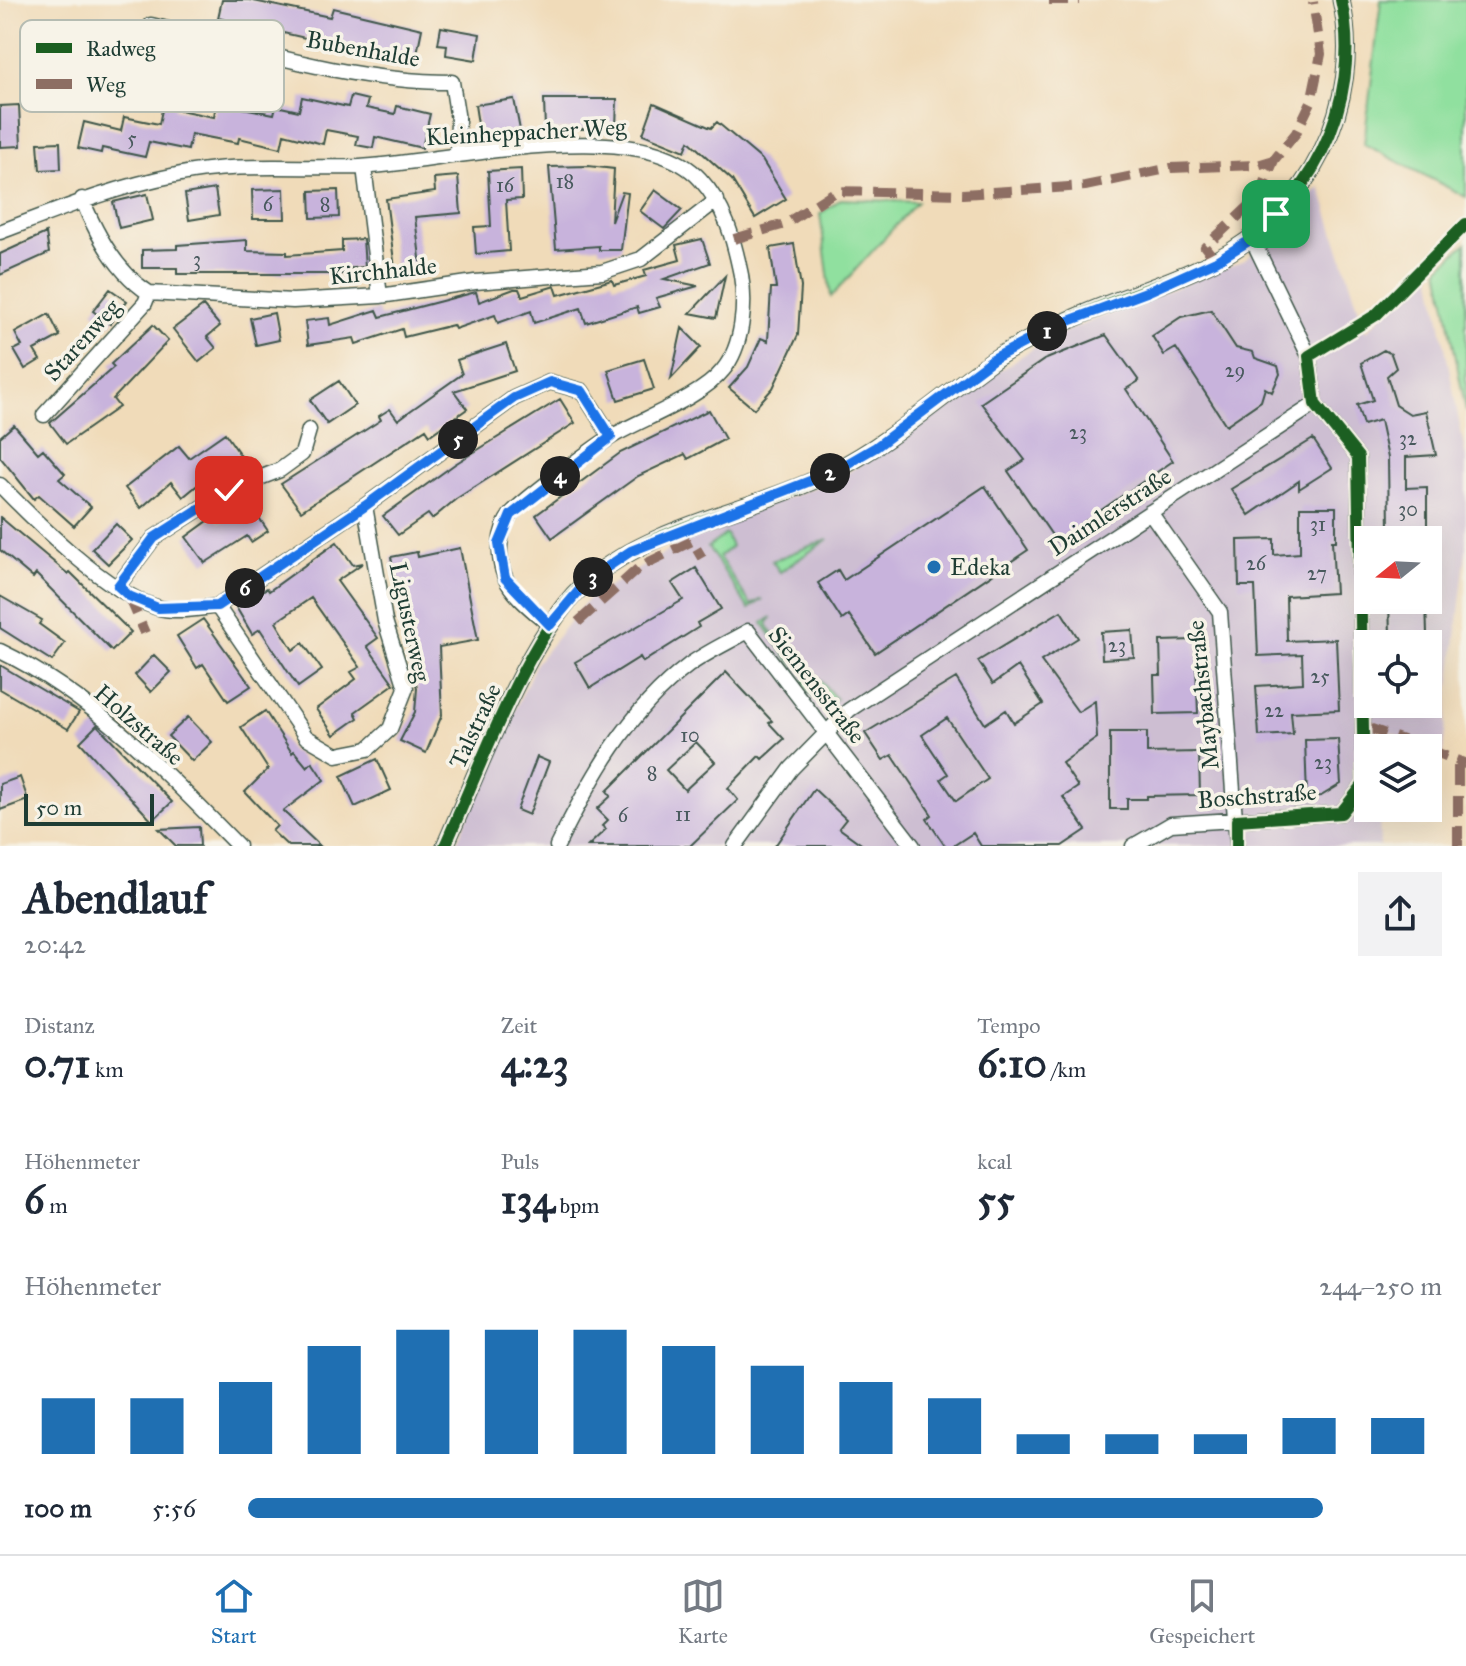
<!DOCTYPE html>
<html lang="de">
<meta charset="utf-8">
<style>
body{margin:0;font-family:"IM FELL Great Primer",serif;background:#f2f2f3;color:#1f2937;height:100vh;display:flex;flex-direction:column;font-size:30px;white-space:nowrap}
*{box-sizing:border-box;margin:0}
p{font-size:26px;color:#747a83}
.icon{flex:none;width:44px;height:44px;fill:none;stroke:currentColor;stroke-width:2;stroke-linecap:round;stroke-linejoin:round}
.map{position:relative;height:846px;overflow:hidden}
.drawer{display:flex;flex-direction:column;background:#fff;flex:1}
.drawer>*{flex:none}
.needle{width:52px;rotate:252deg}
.fabs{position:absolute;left:1354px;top:526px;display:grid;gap:16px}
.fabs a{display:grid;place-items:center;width:88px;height:88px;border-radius:0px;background:#fff;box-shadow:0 8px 32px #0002;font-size:40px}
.scale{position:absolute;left:24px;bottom:20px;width:130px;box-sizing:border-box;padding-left:8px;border:4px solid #1f3d34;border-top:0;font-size:22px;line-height:28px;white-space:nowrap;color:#1f3d34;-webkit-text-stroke:6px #f7f3e8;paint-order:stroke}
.pin{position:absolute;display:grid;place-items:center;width:68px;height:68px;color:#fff;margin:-34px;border-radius:16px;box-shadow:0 4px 12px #0006}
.km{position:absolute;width:40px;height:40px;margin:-20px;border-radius:50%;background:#222;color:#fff;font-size:22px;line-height:40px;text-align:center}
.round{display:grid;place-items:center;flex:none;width:84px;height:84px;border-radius:0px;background:#f2f2f3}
.summary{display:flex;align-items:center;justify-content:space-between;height:136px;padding:0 24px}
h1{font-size:44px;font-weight:800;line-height:60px}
.metrics{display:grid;grid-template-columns:repeat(3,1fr);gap:12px;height:136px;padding:8px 24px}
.metrics div{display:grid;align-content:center}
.metrics b{font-size:40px;font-weight:800}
.metrics small{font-size:22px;font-weight:400}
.metrics p{font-size:22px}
.chart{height:224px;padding:16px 24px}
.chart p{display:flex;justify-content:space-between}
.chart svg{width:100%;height:144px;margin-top:8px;stroke:#1f6fb2;stroke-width:6}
ul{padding:0 24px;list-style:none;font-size:26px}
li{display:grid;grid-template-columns:128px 96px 1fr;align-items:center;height:60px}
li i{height:20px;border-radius:10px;background:#1f6fb2}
.menu{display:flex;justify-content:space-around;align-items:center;height:112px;border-top:2px solid #e0e1e3;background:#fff;font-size:22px;color:#747a83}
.menu a{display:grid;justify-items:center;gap:4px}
.menu .selected{color:#1f6fb2}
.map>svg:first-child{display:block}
.industrial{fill:#cdbed2;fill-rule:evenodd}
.green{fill:#90e09f;stroke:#588e6a;stroke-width:2}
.building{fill:#c8b3dc;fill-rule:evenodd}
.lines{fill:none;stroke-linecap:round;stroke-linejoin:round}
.minor-casing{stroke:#3e5548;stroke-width:17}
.tertiary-casing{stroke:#3e5548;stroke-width:19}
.minor{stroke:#fff;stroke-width:14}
.tertiary{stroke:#fff;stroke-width:16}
.quiet{stroke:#8d6e63;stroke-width:10;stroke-dasharray:20 10;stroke-linecap:butt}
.cycleway-casing{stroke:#f7f3e8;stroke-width:17}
.cycleway{stroke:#1b5e20;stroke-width:12}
.route-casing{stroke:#fff;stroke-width:16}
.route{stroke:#1a73e8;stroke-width:10}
.poi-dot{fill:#1f6fb2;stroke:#f7f3e8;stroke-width:3}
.labels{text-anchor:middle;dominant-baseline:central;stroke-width:7;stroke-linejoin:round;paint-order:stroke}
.number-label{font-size:20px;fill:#495a5e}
.street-label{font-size:24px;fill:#1f3d34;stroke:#f7f3e8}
.poi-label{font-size:24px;fill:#1f3d34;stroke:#f7f3e8;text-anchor:start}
.key{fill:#f7f3e8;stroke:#b6bcb2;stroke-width:2}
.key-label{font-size:22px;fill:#1f3d34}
</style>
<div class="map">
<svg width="1466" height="846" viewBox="0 0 1466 846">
<rect width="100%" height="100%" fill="#f7f3e8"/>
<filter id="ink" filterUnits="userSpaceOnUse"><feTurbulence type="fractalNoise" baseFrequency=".0125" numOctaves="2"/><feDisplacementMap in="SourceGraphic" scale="16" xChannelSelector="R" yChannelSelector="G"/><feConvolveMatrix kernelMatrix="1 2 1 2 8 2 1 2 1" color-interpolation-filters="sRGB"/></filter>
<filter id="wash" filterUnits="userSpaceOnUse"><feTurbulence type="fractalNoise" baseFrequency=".006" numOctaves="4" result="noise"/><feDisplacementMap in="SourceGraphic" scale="32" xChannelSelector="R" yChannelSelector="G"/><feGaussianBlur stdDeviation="1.8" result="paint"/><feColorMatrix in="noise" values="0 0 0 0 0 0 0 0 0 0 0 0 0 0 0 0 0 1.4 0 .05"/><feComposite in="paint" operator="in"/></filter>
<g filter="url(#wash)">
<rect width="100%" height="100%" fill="#f0dbb9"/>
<path class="industrial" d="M 1320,187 L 1366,332 L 1425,270 L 1431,273 L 1466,458 L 1466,550 L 1442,758 L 1428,748 L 1377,727 L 1377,748 L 1368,748 L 1368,808 L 1379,808 L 1380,846 L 455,846 L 536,663 L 587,600 L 698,533 L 843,476 L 1047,339 L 1245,260 ZM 1368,540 L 1428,540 L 1428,600 L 1368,600 ZM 1368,644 L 1428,644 L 1428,704 L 1368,704 Z"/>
<path class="green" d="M 1381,0 L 1466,0 L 1466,197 L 1364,144 Z
M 841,199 L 917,202 L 831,297 L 820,214 Z
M 1466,243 L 1466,412 L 1439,268 Z
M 726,534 L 731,547 L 719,557 L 751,605 L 763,599 L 749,609 L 708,547 Z
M 828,539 L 780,572 L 772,561 Z
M 772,617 L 767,624 L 803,681 L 815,674 L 836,699 L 822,703 L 812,697 L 763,623 Z"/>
<g id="blocks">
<path class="building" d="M 222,0 L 249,0 L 330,17 L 333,8 L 422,29 L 415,63 L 218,18 Z
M 441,27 L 480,34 L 476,60 L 446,55 L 447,45 L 438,44 Z
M 140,43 L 188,56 L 174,109 L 214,117 L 216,103 L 274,114 L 276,106 L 299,111 L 302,97 L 348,107 L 351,96 L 368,100 L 366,108 L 395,114 L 397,106 L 430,114 L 422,148 L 375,137 L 373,148 L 356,145 L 358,136 L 326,130 L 323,144 L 284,134 L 281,148 L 239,138 L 238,143 L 191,134 L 188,150 L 149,142 L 145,157 L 102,148 L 101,153 L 78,148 L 84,122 L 121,131 L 124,117 L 159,124 L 168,82 L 132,73 Z
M 514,99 L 520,130 L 480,137 L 475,105 Z
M 544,99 L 617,99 L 616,128 L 545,130 Z
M 654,103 L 711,128 L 717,122 L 762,160 L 786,199 L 755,218 L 732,180 L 689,141 L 685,151 L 643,134 Z
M 19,105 L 21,146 L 0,147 L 0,106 Z
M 60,142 L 61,169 L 40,170 L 38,143 Z
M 588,166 L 614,169 L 611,222 L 622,192 L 628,193 L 621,250 L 599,250 L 599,246 L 556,249 L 549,167 Z
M 521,169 L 522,199 L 506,200 L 509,251 L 476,254 L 474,227 L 491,226 L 488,171 Z
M 458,176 L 461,213 L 415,217 L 421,266 L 395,269 L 386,199 L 435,192 L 434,178 Z
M 215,189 L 219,215 L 189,220 L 185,194 Z
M 284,189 L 285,219 L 253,219 L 252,190 Z
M 338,190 L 339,217 L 311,218 L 310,191 Z
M 655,190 L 682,210 L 664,229 L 640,211 Z
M 147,194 L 153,220 L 119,228 L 113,202 Z
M 46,233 L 49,253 L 0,275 L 0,254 Z
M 363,239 L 365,267 L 344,269 L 344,274 L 177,274 L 177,268 L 142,268 L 142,250 L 177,249 L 177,245 L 247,240 L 247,251 L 287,252 L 287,255 L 342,251 L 342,240 Z
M 702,239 L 710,263 L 664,279 L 698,286 L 656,298 L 660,307 L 639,313 L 637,307 L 586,323 L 581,308 L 534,323 L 531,311 L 498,323 L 495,315 L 455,329 L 453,325 L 404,337 L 402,329 L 356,344 L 354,338 L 308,345 L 305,321 L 329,318 L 330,325 L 377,310 L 380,317 L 476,292 L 479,302 L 514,289 L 519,289 L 522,296 L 555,286 L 558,295 L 612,280 L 614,285 L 646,276 L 644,270 L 680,260 L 676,245 Z
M 794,244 L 801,287 L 798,335 L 773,388 L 754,409 L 729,388 L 748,367 L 761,338 L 768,341 L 771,288 L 776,288 L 770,248 Z
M 725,276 L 716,318 L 690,313 Z
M 110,289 L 127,301 L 110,324 L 93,311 Z
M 203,306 L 220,326 L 207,337 L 216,348 L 199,362 L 173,329 Z
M 1211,310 L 1236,348 L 1253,352 L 1255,358 L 1278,366 L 1280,374 L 1272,392 L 1265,388 L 1261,401 L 1226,425 L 1176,348 L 1164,355 L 1152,336 L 1181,317 Z
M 274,313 L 279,340 L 256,345 L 250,318 Z
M 49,314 L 60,336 L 34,350 L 40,360 L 25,369 L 14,350 L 22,346 L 15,333 Z
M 153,325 L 168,341 L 113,399 L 119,407 L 66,444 L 50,423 L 114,367 L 111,364 Z
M 682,328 L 701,347 L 671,379 Z
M 1106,335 L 1139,381 L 1126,389 L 1173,461 L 1056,541 L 1008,471 L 1025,460 L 981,403 L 1044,360 Z
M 506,344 L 515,371 L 454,391 L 467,409 L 430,435 L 426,429 L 301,511 L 281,484 L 381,420 L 379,416 L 390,409 L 398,420 L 410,411 L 462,374 L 457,360 Z
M 1384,350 L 1391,354 L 1396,368 L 1387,376 L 1396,405 L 1410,414 L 1426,411 L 1436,455 L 1406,457 L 1406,488 L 1427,487 L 1427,529 L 1389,530 L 1388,458 L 1380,420 L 1363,425 L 1357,405 L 1373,400 L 1361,363 Z
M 644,359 L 654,389 L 618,400 L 608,370 Z
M 339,381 L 355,405 L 327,424 L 310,400 Z
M 560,399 L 575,423 L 456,499 L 432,519 L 428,514 L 398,535 L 383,516 L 455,464 Z
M 709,410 L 725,439 L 688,459 L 685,454 L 638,476 L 552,538 L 536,515 L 620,453 Z
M 14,425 L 38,453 L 43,449 L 65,474 L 59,479 L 91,507 L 74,526 L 39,495 L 34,499 L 0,457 L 0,437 Z
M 225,433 L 243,459 L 222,474 L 218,468 L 183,497 L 171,482 L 141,508 L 125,488 L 179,446 L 189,458 Z
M 1313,439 L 1332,468 L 1299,489 L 1299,481 L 1249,515 L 1231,489 Z
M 985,486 L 1028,550 L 875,653 L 849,615 L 842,620 L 818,583 L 838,570 L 844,580 Z
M 249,503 L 268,531 L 251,542 L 247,536 L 205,563 L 186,537 L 215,516 L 220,523 Z
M 1300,507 L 1336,507 L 1336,541 L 1332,541 L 1335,593 L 1286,596 L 1287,641 L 1336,639 L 1339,710 L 1291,712 L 1293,734 L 1259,736 L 1256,686 L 1303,683 L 1302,654 L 1258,656 L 1255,586 L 1239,586 L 1238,540 L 1274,539 L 1274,555 L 1300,553 Z
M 0,517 L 68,574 L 70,572 L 131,632 L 112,651 L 36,574 L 33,578 L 0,550 Z
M 116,524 L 132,540 L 108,564 L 92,549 Z
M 337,542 L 353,565 L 363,563 L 337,581 L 378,638 L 367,646 L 394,684 L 355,712 L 358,718 L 334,735 L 316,709 L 356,679 L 351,672 L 360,667 L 311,598 L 276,622 L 293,650 L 303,643 L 322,670 L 298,687 L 260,629 L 252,634 L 236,607 L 267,588 L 269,591 Z
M 460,548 L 478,640 L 439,647 L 442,715 L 426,753 L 400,741 L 415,712 L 417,688 L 391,557 L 417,552 L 418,557 Z
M 696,568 L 721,609 L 697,623 L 699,627 L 643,662 L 640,657 L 590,688 L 575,662 L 683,600 L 672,583 Z
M 0,596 L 42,620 L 39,624 L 65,643 L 52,661 L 0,628 Z
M 1389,600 L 1426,600 L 1427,635 L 1390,636 Z
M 1061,611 L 1078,638 L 1041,661 L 1078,712 L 1095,701 L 1097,738 L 1062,763 L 1078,787 L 1063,797 L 1086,830 L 1062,846 L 981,846 L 973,833 L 953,846 L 945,846 L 927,819 L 932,815 L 892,755 L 883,760 L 865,733 L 956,678 L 985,724 L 1006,710 L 1014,723 L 1043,704 L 1018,666 L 993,684 L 978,661 ZM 947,718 L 988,779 L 956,801 L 941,779 L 948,774 L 922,735 Z
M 203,619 L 251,686 L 228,701 L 203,664 L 197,668 L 177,636 Z
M 1132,630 L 1134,657 L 1102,659 L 1101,632 Z
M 1195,640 L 1198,713 L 1155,714 L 1154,675 L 1161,675 L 1160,641 Z
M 154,655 L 171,672 L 151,692 L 135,675 Z
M 0,665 L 79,712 L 68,729 L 0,689 Z
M 726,672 L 772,721 L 769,723 L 784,739 L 762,759 L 759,756 L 728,788 L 738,800 L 690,846 L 588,846 L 606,829 L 602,826 L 608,820 L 597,809 L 611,796 L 607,791 ZM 696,742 L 715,762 L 685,790 L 666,770 Z
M 265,711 L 292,753 L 294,751 L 307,767 L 312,762 L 324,780 L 283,811 L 320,846 L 288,846 L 272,831 L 277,826 L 245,792 L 268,769 L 241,727 Z
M 188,717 L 212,742 L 192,761 L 168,736 Z
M 97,725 L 172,802 L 152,821 L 80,742 Z
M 1110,732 L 1147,732 L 1147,753 L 1199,752 L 1200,795 L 1147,796 L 1147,799 L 1127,799 L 1127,809 L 1110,809 Z
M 1338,739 L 1341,784 L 1321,796 L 1307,797 L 1305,740 Z
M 537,757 L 549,762 L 529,815 L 517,810 Z
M 377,759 L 391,790 L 355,807 L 341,776 Z
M 20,777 L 28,800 L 0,810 L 0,784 Z
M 814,789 L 846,819 L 839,828 L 864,846 L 775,846 Z
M 199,827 L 200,846 L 176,846 L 159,829 Z"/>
</g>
</g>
<g filter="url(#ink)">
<use href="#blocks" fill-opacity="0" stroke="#3e5548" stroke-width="2"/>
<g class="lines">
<defs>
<path id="minor" d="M 151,25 C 250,49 350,82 452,82 L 458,120 L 457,153
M 364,167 L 380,296
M 82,199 C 96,234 116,272 149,293 L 293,301 L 380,296 L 475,282 L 602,272 L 641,259 L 717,200
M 0,232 C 58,210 114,187 176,175 C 236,162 299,169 360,167 C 444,163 638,111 700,179 C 725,206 734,240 741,275 C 746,304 743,346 723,370 C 701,398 641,419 611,437 C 593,448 523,500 511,514 C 498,530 497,558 505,577 C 512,595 535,612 550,625
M 1252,239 L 1309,356 L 1315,404
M 44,415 L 145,303 L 149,293
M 0,485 C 37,523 106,592 156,607 C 175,613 198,609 217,606 L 365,506 L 514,398 L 550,382 L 582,391 L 611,437
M 1150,512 L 1220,612 L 1237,846
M 118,586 L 154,538 L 229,490 L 280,470 L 302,454 L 309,430
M 217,606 L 306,737 L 337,755 L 368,749 L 390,729 L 406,688 L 385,621 L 365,506
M 0,651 C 91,694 169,775 238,846
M 557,846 C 591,778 627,712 689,665 C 707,652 729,642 748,631 L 913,846
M 735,846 L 791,769 L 849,710 L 1315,404
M 1133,846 L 1171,824 L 1341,813 L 1364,784 L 1358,457 L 1315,404"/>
<path id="tertiary" d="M 445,846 C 478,773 529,628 590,579 C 658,523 754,511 832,472 C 890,443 938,399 990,362 C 1010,348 1033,338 1055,327 C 1106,301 1163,287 1214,261 C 1308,214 1365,103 1341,0"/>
</defs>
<use href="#minor" class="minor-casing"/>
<use href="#tertiary" class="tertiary-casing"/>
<use href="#minor" class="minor"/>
<use href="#tertiary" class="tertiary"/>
<path class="quiet" d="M 1049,0 L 1080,0
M 734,239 L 785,224 L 836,191 L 963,194 L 1085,186 L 1171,168 L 1257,165 L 1274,160
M 1216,261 L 1205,247 L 1259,197 L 1274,160 L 1296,133 L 1311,102 L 1321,54 L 1313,2
M 129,596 L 145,633
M 578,622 L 641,566 L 692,541 L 702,558
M 1366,727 L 1425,748
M 1428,749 L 1466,764
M 1458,846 L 1458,760"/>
<defs>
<path id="cycleway" d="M 445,846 C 478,773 529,628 590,579 C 658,523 754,511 832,472 C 890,443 938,399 990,362 C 1010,348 1033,338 1055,327 C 1106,301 1163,287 1214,261 C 1308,214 1365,103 1341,0
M 1237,846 L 1237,820 L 1341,813 L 1364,784 L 1358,457 L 1315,404 L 1309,356 L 1376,315 L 1466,224"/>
</defs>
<use href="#cycleway" class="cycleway-casing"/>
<use href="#cycleway" class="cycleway"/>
</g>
</g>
<g class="lines" filter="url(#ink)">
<defs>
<path id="route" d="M 229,490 L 154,538 L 118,586 L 129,596 L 158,608 L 217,606 L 365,506 L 514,398 L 550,382 L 582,391 L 611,437 L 511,515 L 499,544 L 505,578 L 550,625 L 588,580 L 631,551 L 833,472 L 876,447 L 993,359 L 1058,325 L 1149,291 L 1216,261 L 1252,239 L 1276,214"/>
</defs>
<use href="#route" class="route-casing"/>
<use href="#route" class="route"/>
</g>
<circle class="poi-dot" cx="934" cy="567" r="8"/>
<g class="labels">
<g class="number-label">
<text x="132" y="138">5</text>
<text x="565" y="181">18</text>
<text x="505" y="185">16</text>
<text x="268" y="204">6</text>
<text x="325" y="204">8</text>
<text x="197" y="259">3</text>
<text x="1235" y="370">29</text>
<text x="1078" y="432">23</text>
<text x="1408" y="438">32</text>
<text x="1408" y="509">30</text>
<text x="1318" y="524">31</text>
<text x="1256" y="563">26</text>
<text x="1317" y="573">27</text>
<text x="1117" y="645">23</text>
<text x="1320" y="676">25</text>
<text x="1274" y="710">22</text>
<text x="690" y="735">10</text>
<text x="1323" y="762">23</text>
<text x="652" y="773">8</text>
<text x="683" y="814">11</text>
<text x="623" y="815">6</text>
</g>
<g class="street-label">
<text transform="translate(363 49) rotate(10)">Bubenhalde</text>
<text transform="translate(526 132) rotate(-3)">Kleinheppacher Weg</text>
<text transform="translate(383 271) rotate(-6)">Kirchhalde</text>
<text transform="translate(82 340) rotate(-48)">Starenweg</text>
<text transform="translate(1110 512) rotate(-33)">Daimlerstraße</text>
<text transform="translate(410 622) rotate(78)">Ligusterweg</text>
<text transform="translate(817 685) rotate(52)">Siemensstraße</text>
<text transform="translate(1203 695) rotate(-96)">Maybachstraße</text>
<text transform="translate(139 725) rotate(41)">Holzstraße</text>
<text transform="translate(475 726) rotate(-65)">Talstraße</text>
<text transform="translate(1257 796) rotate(-4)">Boschstraße</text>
</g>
<g class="poi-label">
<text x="950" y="567">Edeka</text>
</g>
</g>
<rect x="20" y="20" width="264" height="92" rx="12" class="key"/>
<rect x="36" y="43" width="36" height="10" fill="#1b5e20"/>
<rect x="36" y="79" width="36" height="10" fill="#8d6e63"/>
<g class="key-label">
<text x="86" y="56">Radweg</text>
<text x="86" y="92">Weg</text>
</g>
</svg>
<div class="fabs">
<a><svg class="needle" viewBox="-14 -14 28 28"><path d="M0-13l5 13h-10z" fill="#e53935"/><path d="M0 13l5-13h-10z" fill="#747a83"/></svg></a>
<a><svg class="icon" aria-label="locate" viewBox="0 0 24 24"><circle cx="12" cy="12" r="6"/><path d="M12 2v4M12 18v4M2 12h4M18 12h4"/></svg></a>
<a><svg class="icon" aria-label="layers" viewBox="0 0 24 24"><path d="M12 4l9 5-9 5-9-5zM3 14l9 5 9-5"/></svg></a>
</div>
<div class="scale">50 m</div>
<div class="pin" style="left:1276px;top:214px;background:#1e9e55"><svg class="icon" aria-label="arrive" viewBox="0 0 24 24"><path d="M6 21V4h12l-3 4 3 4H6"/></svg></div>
<div class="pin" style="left:229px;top:490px;background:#d93025"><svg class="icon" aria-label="check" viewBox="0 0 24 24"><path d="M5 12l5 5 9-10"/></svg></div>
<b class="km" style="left:1047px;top:331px">1</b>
<b class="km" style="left:830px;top:473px">2</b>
<b class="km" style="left:593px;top:577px">3</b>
<b class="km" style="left:560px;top:476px">4</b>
<b class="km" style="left:458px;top:439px">5</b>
<b class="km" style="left:245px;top:588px">6</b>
</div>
<section class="drawer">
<div class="summary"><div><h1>Abendlauf</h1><p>20:42</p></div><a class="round"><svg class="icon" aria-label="share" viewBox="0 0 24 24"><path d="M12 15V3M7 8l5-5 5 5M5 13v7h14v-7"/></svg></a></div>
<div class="metrics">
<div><p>Distanz</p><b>0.71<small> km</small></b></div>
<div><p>Zeit</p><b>4:23</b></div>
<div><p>Tempo</p><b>6:10<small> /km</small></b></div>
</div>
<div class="metrics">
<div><p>Höhenmeter</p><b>6<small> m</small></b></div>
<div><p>Puls</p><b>134<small> bpm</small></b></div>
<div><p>kcal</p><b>55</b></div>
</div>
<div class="chart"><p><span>Höhenmeter</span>244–250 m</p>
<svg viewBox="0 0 160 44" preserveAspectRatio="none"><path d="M5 44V27M15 44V27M25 44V22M35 44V11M45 44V6M55 44V6M65 44V6M75 44V11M85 44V17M95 44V22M105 44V27M115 44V38M125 44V38M135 44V38M145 44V33M155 44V33"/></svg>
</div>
<ul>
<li><b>100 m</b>5:56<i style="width:90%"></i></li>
</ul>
</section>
<nav class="menu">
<a class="selected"><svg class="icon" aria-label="home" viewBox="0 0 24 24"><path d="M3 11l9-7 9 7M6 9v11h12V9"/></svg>Start</a>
<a><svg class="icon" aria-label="map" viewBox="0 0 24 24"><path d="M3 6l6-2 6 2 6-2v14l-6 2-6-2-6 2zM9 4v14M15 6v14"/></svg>Karte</a>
<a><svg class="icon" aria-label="saved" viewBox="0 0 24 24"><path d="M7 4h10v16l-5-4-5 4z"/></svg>Gespeichert</a>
</nav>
